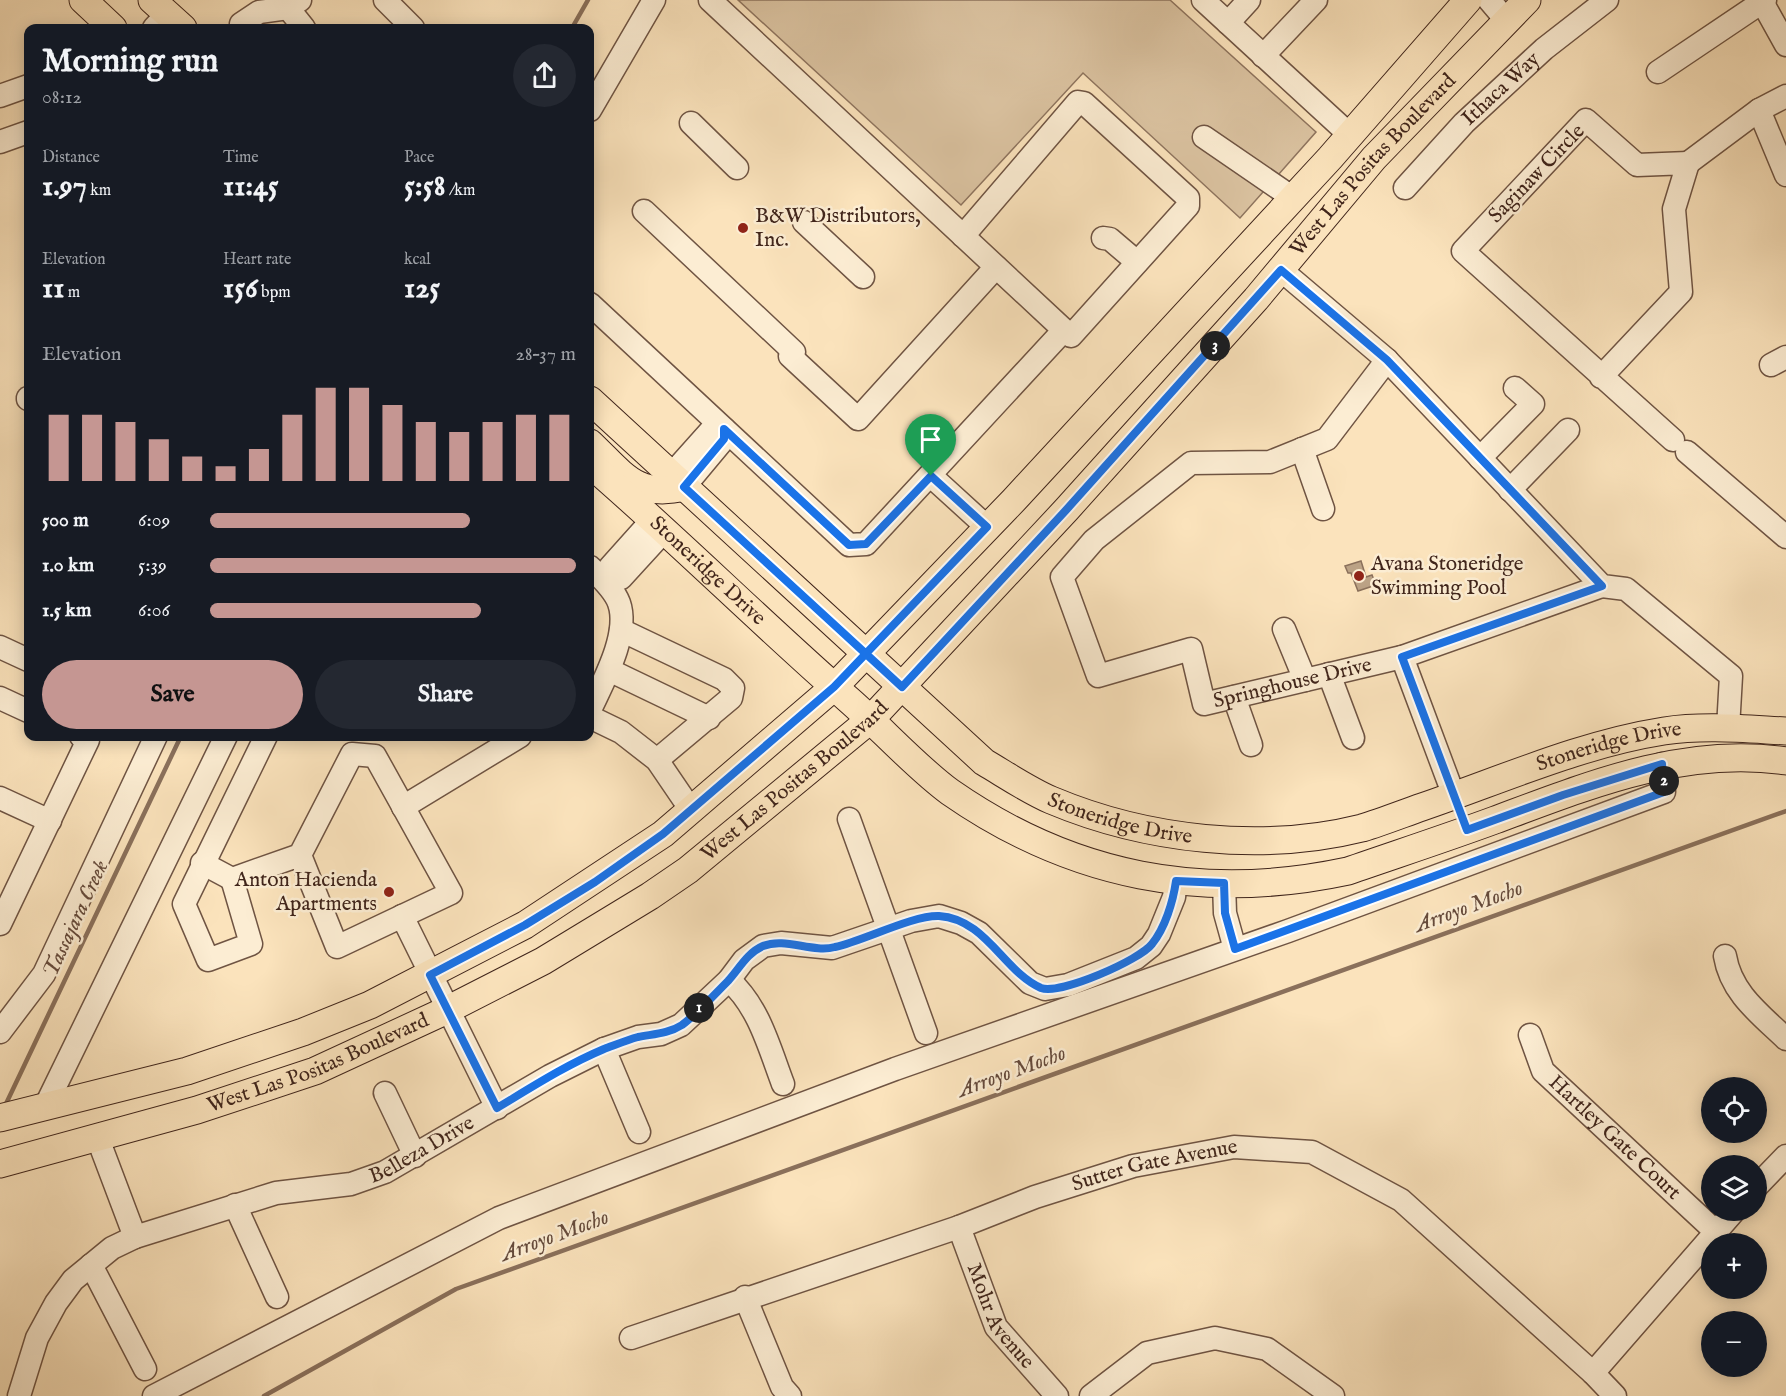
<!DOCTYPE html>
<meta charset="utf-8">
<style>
body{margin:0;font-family:"IM FELL English",serif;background:#242831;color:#f1f3f6;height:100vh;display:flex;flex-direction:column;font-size:22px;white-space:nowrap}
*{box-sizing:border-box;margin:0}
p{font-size:20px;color:#9ea1a6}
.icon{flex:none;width:33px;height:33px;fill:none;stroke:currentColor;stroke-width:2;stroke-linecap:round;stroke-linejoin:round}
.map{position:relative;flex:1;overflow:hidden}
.side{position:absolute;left:24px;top:24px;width:570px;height:717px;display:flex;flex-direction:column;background:#171b24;border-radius:12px;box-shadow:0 3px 15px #0003}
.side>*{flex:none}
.buttons{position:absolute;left:1701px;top:1077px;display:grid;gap:12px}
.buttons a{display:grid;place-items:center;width:66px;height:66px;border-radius:50%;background:#171b24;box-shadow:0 3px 15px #0003;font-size:30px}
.pin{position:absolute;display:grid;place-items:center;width:51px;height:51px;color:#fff;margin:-62px -26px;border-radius:50% 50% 50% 0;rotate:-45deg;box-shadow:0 0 6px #0007}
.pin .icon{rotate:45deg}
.km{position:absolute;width:30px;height:30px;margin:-15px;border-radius:50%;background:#222;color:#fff;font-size:16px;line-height:30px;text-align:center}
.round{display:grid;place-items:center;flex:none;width:63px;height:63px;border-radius:32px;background:#242831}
.headline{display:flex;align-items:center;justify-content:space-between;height:102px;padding:0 18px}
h1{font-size:33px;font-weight:700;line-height:45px}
.metrics{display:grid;grid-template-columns:repeat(3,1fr);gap:9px;height:102px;padding:6px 18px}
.metrics div{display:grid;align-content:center}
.metrics b{font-size:30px;font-weight:700}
.metrics small{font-size:16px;font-weight:400}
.metrics p{font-size:16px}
.chart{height:168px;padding:12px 18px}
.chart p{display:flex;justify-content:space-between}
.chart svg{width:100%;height:108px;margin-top:6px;stroke:#c59692;stroke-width:6}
.primary-button{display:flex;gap:12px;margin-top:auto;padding:12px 18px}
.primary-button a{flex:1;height:69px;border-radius:36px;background:#c59692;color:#111;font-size:24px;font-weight:700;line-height:69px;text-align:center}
.primary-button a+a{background:#242831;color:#f1f3f6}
ul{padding:0 18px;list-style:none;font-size:20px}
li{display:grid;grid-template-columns:96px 72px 1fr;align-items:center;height:45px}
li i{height:15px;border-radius:8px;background:#c59692}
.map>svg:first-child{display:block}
.green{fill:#dbc3a1;stroke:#8e745e;stroke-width:1.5}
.water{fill:#bba285;stroke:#8a705b;stroke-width:1.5}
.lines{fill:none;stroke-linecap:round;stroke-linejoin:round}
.stream{stroke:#8a705b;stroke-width:4.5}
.minor-casing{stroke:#6f5443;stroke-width:25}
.major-casing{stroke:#40251b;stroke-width:29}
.minor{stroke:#fcedd3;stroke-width:22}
.major{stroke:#fbe3bc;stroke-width:27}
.route-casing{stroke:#fff;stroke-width:12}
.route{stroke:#1a73e8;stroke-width:8}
.poi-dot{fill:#8f2418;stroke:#fcedd3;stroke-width:2}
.labels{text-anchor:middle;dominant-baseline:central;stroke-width:5;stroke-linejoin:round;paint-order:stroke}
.street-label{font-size:21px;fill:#40251b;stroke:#fcedd3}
.poi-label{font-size:21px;fill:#40251b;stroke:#fcedd3;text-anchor:start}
.water-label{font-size:22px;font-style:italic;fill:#654a3b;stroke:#fcedd3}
</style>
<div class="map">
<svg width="1786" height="1396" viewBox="0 0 1786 1396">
<rect width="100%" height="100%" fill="#fbe3bc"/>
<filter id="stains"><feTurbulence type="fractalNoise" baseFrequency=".00333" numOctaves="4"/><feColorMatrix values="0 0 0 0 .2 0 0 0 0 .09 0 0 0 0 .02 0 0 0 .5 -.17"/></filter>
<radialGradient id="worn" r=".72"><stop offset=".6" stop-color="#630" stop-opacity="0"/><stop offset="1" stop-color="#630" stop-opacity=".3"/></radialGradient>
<path class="green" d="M 738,0 L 1170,0 L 1316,132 L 1240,218 L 1083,73 L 961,205 Z"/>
<path class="water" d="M 1361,561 L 1366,577 L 1372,575 L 1376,585 L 1358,591 L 1351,573 L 1348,573 L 1345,566 Z"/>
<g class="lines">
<path class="stream" d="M 572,28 L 588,0
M 4,1108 L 181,736
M 264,1396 L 456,1289 L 1786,811"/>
<defs>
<g id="minor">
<path d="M 385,0 L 413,28"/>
<path d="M 1203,0 L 1351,136"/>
<path d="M 1489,0 L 1506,20"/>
<path d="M 1761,0 L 1786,45"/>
<path d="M 288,8 L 304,28"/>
<path d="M 1228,23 L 1249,0"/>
<path d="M 241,24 L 259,12 L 288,8 L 300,0"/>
<path d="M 154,28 L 167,14"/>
<path d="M 1263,56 L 1316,0"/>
<path d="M 1658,72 L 1765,0"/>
<path d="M 0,96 L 28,86"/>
<path d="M 590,110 L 654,0"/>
<path d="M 1759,110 L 1786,175"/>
<path d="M 691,123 L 737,168"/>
<path d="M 1204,137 L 1293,198"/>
<path d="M 0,142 L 28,132"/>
<path d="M 1688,163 L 1759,110 L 1786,96"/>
<path id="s1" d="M 1405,188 L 1464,123 L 1544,49 L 1607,0"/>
<path d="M 644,211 L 794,352"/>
<path d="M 804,222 L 863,277"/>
<path d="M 963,236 L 1078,102 L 1084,103 L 1188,198 L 1188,206 L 1071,336"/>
<path d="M 1103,238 L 1110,239 L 1137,262"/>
<path d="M 1281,270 L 1387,360 L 1602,586 L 1626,589 L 1731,676 L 1728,728"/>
<path d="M 590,304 L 849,545 L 866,544 L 1064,330 L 710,0"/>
<path d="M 790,356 L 858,419 L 996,267"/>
<path id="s2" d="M 1387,360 L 1327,439 L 1270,462 L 1191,463 L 1094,540 L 1062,577 L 1098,676 L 1191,649 L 1204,704 L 1402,657 L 1602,586"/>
<path d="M 1771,365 L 1786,357"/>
<path d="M 1601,377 L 1681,292 L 1674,209 L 1688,163 L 1637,165 L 1586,120 L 1463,251 L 1673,440"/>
<path d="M 28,398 L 28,399"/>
<path d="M 1302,449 L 1323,509"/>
<path d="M 1687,452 L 1786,537"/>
<path d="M 1480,458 L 1533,404 L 1515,388"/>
<path d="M 671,475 L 713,428 L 724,429 L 724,439 L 684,487"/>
<path d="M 931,476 L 987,527"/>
<path d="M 1510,490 L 1568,430"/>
<path d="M 653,519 L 610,567 L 606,582 L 621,578 L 664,531"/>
<path d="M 590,567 C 600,577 614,589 619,603 C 630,634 603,682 590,710"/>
<path d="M 1284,629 L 1305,680"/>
<path d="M 621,630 L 724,679 L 733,688 L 731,698 L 657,760"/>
<path d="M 0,647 L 28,660"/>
<path d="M 1402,657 L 1454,796"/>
<path d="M 609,670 L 709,718"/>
<path d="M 1329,674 L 1353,738"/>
<path d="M 1234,697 L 1251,745"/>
<path d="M 0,698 L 28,711"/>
<path d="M 590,717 L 621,732 L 657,760 L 691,810"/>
<path d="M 0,798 L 50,821"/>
<path d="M 403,807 L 520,736"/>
<path d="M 849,819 L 926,1033"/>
<path d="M 202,863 L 232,879 L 300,855 L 352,754 L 375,756 L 451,893 L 337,947 L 300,855"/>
<path d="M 232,879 L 251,944 L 208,960 L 184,904 L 266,736"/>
<path d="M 1224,883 L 1225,913 L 1235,949"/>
<path d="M 402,916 L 497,1108"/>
<path d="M 0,924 L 88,740 L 81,736"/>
<path d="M 1725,956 C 1731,993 1760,1014 1786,1039"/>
<path d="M 729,980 C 759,1007 769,1047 783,1084"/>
<path d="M 0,1032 L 44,974 L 156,736"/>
<path id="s3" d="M 1530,1035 L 1543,1071 L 1715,1231"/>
<path d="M 604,1049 L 639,1132"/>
<path d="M 385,1093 L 415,1156"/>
<path d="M 46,1105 L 226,736"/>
<path d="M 98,1139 L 135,1237"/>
<path d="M 1756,1187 L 1786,1156"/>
<path d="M 235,1205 L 277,1297"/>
<path id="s4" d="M 959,1227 L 996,1327 L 1057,1396"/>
<path d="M 91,1265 L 145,1369"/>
<path d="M 745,1297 L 782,1387 L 790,1396"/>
<path id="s5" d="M 631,1338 L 959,1227 L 1035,1197 L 1133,1166 L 1234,1147 L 1312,1152 L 1401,1200 L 1593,1373 L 1615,1396"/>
<path d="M 1593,1373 L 1735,1210"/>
<path id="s6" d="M 19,1396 L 37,1338 L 56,1303 L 73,1280 L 112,1248 L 135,1237 L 276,1193 L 351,1184 L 385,1172 L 550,1076 L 604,1049 L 638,1037 L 661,1034 L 681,1025 L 729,980 L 744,960 L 763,946 L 781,943 L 832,948 L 911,921 L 939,916 L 961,923 L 979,933 L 1030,983 L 1045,989 L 1068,985 L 1136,958 L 1151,946 L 1159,934 L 1174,897 L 1176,881"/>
<path d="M 154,1396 L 499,1218 L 895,1069 L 1288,931 L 1664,792 L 1662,764"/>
<path d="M 1091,1396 L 1147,1353 L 1215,1338 L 1267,1349 L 1333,1396"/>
</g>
<g id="major">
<path d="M 83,0 L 113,28"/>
<path d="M 152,0 L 183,28"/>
<path id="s7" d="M 590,400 L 984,762 C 1006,775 1028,790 1051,800 C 1146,840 1262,853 1362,828 C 1382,822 1402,814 1422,807 C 1501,780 1581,744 1664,731 C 1704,725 1746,729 1786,731"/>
<path d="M 590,443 C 622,473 636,499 684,487"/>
<path id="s8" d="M 590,464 C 678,540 761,623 849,700 C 881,728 917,768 950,792 C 1072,877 1203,902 1348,871 C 1397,854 1446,838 1495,820 C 1589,785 1684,746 1786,761"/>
<path d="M 0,1118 L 187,1071 L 303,1032 L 370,1005 L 525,925 L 663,834 L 834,687 L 1014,500 L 1330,158 L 1468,0"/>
<path id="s9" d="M 0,1164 L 197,1110 L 315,1071 L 447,1010 L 543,961 L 650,896 L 688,870 L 871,719 L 1067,509 L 1256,299 L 1374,158 L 1527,0"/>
</g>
</defs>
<use href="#minor" class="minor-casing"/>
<use href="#major" class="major-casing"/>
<use href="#minor" class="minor"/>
<use href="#major" class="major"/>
</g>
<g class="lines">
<defs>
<path id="route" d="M 931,476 L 987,527 L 834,687 L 663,834 L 595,882 L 525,925 L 430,975 L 497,1108 C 532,1087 566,1065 604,1049 C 615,1045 627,1040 638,1037 C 653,1034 668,1034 682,1025 C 698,1013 714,995 728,981 C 739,969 747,953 763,946 C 785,937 812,953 835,947 C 863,941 913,915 939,916 C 986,919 1004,972 1041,988 C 1060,995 1140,960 1152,944 C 1165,928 1173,902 1176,881 L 1224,883 L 1225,913 L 1235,949 L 1664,792 L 1662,764 L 1563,795 L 1467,830 L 1402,657 L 1602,586 L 1387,360 L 1281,270 L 1067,509 L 902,687 L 840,630 L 684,487 L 724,439 L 724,429 L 849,545 L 866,544 L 931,476"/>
</defs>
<use href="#route" class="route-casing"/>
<use href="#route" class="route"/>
</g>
<g class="poi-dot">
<circle cx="743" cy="228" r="6"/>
<circle cx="1359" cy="576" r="6"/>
<circle cx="389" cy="892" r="6"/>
</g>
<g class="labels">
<g class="street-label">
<text stroke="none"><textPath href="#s1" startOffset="138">Ithaca Way</textPath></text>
<text stroke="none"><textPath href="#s9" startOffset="1738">West Las Positas Boulevard</textPath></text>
<text transform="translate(1537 174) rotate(-46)">Saginaw Circle</text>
<text stroke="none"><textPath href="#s8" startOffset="159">Stoneridge Drive</textPath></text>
<text stroke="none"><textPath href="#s2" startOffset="762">Springhouse Drive</textPath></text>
<text stroke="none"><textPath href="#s7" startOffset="1190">Stoneridge Drive</textPath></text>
<text stroke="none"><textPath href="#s9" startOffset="892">West Las Positas Boulevard</textPath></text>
<text stroke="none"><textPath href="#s7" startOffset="684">Stoneridge Drive</textPath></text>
<text stroke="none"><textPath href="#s9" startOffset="334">West Las Positas Boulevard</textPath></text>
<text stroke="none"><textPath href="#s3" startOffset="136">Hartley Gate Court</textPath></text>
<text stroke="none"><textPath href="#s6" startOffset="507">Belleza Drive</textPath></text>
<text stroke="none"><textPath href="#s5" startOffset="552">Sutter Gate Avenue</textPath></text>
<text stroke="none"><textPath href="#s4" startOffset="99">Mohr Avenue</textPath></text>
</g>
<g class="poi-label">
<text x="755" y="216">B&amp;W Distributors,<tspan x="755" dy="24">Inc.</tspan></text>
<text x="1371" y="564">Avana Stoneridge<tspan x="1371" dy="24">Swimming Pool</tspan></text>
<text x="377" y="880" text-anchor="end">Anton Hacienda<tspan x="377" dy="24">Apartments</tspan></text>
</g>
<g class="water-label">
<text transform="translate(1469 907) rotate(-20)">Arroyo Mocho</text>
<text transform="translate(76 919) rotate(-65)">Tassajara Creek</text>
<text transform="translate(1012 1072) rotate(-20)">Arroyo Mocho</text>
<text transform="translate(555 1236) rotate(-20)">Arroyo Mocho</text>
</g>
</g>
<rect width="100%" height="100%" filter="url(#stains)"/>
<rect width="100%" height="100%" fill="url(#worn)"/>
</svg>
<div class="buttons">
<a><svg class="icon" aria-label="locate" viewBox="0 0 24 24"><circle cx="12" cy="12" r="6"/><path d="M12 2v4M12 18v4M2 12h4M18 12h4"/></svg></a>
<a><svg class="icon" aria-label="layers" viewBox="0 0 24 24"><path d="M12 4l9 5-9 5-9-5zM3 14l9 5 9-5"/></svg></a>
<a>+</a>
<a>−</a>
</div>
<div class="pin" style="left:931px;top:476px;background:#1e9e55"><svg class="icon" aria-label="arrive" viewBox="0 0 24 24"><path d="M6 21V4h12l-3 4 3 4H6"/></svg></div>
<b class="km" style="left:699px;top:1008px">1</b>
<b class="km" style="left:1664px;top:781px">2</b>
<b class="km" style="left:1215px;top:346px">3</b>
<section class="side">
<div class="headline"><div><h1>Morning run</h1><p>08:12</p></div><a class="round"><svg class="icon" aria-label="share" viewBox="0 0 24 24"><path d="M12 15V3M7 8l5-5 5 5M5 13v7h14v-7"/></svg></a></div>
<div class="metrics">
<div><p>Distance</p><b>1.97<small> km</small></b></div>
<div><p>Time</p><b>11:45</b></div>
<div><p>Pace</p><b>5:58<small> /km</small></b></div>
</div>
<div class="metrics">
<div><p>Elevation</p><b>11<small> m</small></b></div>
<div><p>Heart rate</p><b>156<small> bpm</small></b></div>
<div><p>kcal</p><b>125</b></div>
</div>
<div class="chart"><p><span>Elevation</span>28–37 m</p>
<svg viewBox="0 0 160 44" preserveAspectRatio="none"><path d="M5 44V17M15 44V17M25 44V20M35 44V27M45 44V34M55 44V38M65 44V31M75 44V17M85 44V6M95 44V6M105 44V13M115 44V20M125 44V24M135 44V20M145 44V17M155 44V17"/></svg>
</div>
<ul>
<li><b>500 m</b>6:09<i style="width:71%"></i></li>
<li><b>1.0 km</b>5:39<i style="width:100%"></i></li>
<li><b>1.5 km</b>6:06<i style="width:74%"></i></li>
</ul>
<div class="primary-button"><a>Save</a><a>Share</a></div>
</section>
</div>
